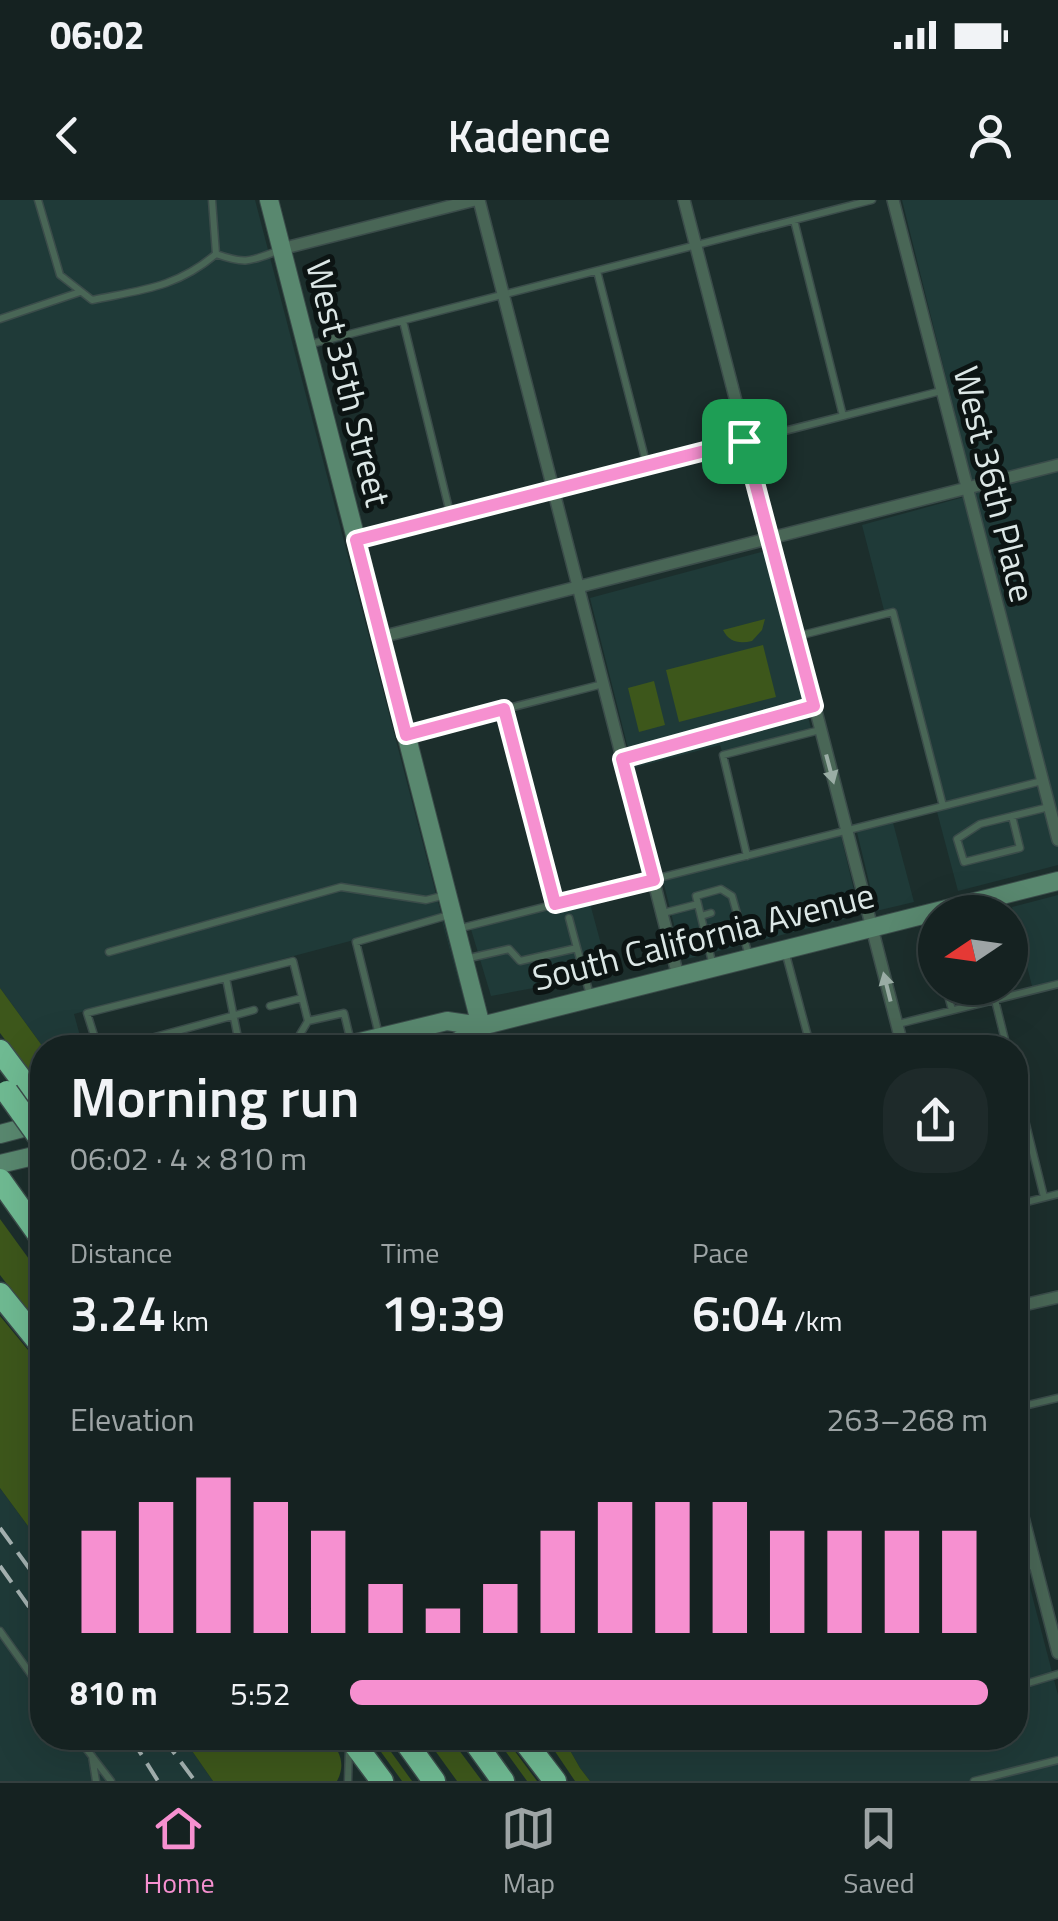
<!DOCTYPE html>
<meta charset="utf-8">
<style>
body{margin:0;font-family:"Titillium Web",sans-serif;background:#1e2a2a;color:#f1f3f6;height:100vh;display:flex;flex-direction:column;font-size:38px;white-space:nowrap}
*{box-sizing:border-box;margin:0}
p{font-size:32px;color:#9da4a5}
.icon{flex:none;width:55px;height:55px;fill:none;stroke:currentColor;stroke-width:2;stroke-linecap:round;stroke-linejoin:round}
.map{position:relative;flex:1;overflow:hidden}
.drawer{position:absolute;left:30px;top:835px;width:998px;height:715px;display:flex;flex-direction:column;background:#152221;border-radius:40px;box-shadow:0 10px 40px #0002,0 0 0 2px #343f3f}
.drawer>*{flex:none}
.needle{width:65px;rotate:257deg}
.tools{position:absolute;left:918px;top:695px;display:grid;gap:20px}
.tools a{display:grid;place-items:center;width:110px;height:110px;border-radius:50%;background:#152221;box-shadow:0 10px 40px #0002,0 0 0 2px #343f3f;font-size:50px}
.pin{position:absolute;display:grid;place-items:center;width:85px;height:85px;color:#fff;margin:-42px;border-radius:20px;box-shadow:0 5px 15px #0006}
.round{display:grid;place-items:center;flex:none;width:105px;height:105px;border-radius:40px;background:#1e2a2a}
.headline{display:flex;align-items:center;justify-content:space-between;height:170px;padding:0 40px}
h1{font-size:55px;font-weight:600;line-height:75px}
.metrics{display:grid;grid-template-columns:repeat(3,1fr);gap:15px;height:170px;padding:10px 40px}
.metrics div{display:grid;align-content:center}
.metrics b{font-size:50px;font-weight:600}
.metrics small{font-size:28px;font-weight:400}
.metrics p{font-size:28px}
.chart{height:280px;padding:20px 40px}
.chart p{display:flex;justify-content:space-between}
.chart svg{width:100%;height:180px;margin-top:10px;stroke:#f690d0;stroke-width:6}
ul{padding:0 40px;list-style:none;font-size:32px}
li{display:grid;grid-template-columns:160px 120px 1fr;align-items:center;height:75px}
li i{height:25px;border-radius:12px;background:#f690d0}
.status{display:flex;justify-content:space-between;align-items:center;height:70px;padding:0 50px;background:#152221;direction:ltr}
.status svg{height:28px;fill:currentColor}
header{display:flex;justify-content:space-between;align-items:center;height:130px;padding:0 40px;background:#152221;font-size:45px;font-weight:600}
.tab-bar{display:flex;justify-content:space-around;align-items:center;height:140px;border-top:2px solid #343f3f;background:#152221;font-size:28px;color:#9da4a5}
.tab-bar a{display:grid;justify-items:center;gap:5px}
.tab-bar .on{color:#f690d0}
.map>svg:first-child{display:block}
.built{fill:#1f3a38}
.green{fill:#3d571b}
.lines{fill:none;stroke-linecap:round;stroke-linejoin:round}
.service-casing{stroke:#3b4c4a;stroke-width:9}
.minor-casing{stroke:#3b4c4a;stroke-width:14}
.secondary-casing{stroke:#3b4c4a;stroke-width:20}
.motorway-casing{stroke:#3b4c4a;stroke-width:25}
.service{stroke:#496656;stroke-width:6}
.minor{stroke:#496656;stroke-width:11}
.secondary{stroke:#59886f;stroke-width:18}
.motorway{stroke:#6fba92;stroke-width:22}
.rail{stroke:#a5b2b1;stroke-width:4;stroke-dasharray:20 10;stroke-linecap:butt}
.motorway-bridge-casing{stroke:#3b4c4a;stroke-width:25;stroke-linecap:butt}
.motorway-bridge{stroke:#6fba92;stroke-width:22}
.oneway{fill:#9aada5}
.route-casing{stroke:#fff;stroke-width:20}
.route{stroke:#f690d0;stroke-width:12}
.labels{text-anchor:middle;dominant-baseline:central;stroke-width:10;stroke-linejoin:round;paint-order:stroke}
.street-label{font-size:35px;fill:#dce7e6;stroke:#0c1413}
</style>
<div class="status"><b>06:02</b><svg viewBox="0 0 49 12"><path d="M0 12V9h3v3zM5 12V6h3v6zM10 12V3h3v9zM15 12V0h3v12zM26 1h20v11H26zM47 4h2v5h-2z"/></svg></div>
<header><svg class="icon" aria-label="back" viewBox="0 0 24 24"><path d="M15 5l-7 7 7 7"/></svg>Kadence<svg class="icon" aria-label="person" viewBox="0 0 24 24"><circle cx="12" cy="8" r="4"/><path d="M4 21q1-7 8-7t8 7"/></svg></header>
<div class="map">
<svg width="1058" height="1581" viewBox="0 0 1058 1581">
<rect width="100%" height="100%" fill="#1c2e2c"/>
<path class="built" d="M 0,0 L 255,0 L 476,847 L 441,717 L 74,814 L 83,847 L 43,847 L 0,788 Z
M 902,0 L 1058,0 L 1058,665 L 958,691 L 936,608 L 942,607 L 893,413 L 885,414 L 862,325 L 975,294 Z
M 765,351 L 812,532 L 723,555 L 720,545 L 633,568 L 590,398 Z
M 892,619 L 914,702 L 876,711 L 856,628 Z
M 840,632 L 860,715 L 683,760 L 662,677 Z
M 1058,695 L 1058,784 L 1033,790 L 1012,707 Z
M 588,696 L 609,774 L 491,796 L 470,726 Z
M 0,1288 L 42,1345 L 42,1538 L 183,1538 L 213,1581 L 0,1581 Z
M 1015,1330 L 1058,1495 L 1058,1581 L 590,1581 L 580,1568 L 563,1538 L 1015,1538 Z"/>
<path class="green" d="M 765,419 L 762,430 L 752,441 C 739,444 729,442 723,430 Z
M 763,445 L 776,497 L 679,522 L 666,470 Z
M 654,481 L 665,525 L 639,532 L 628,488 Z
M 0,788 L 43,847 L 42,889 L 0,833 Z
M 0,1019 L 42,1077 L 42,1130 L 0,1075 Z
M 0,1116 L 42,1167 L 42,1345 L 0,1288 Z
M 183,1538 L 329,1538 C 340,1552 346,1564 337,1581 L 213,1581 Z
M 371,1538 L 381,1538 L 412,1581 L 402,1581 Z
M 426,1538 L 450,1538 L 482,1581 L 457,1581 Z
M 496,1538 L 505,1538 L 537,1581 L 527,1581 Z
M 546,1538 L 563,1538 L 580,1568 L 590,1581 L 575,1581 Z"/>
<g class="lines">
<defs>
<path id="service" d="M 38,0 L 60,75 L 92,100 C 141,90 176,88 216,54 C 247,65 250,61 280,50
M 212,0 L 216,54
M 794,20 L 843,216
M 597,71 L 647,266
M 0,119 L 80,92
M 403,121 L 451,317
M 307,145 L 872,0
M 358,340 L 941,191
M 798,436 L 893,412 L 943,606
M 504,509 L 555,705
M 407,534 L 603,484
M 622,559 L 814,506
M 1012,616 L 1020,648 L 964,662 L 957,639 L 980,624 L 1049,607
M 747,656 L 723,555 L 820,530
M 663,713 L 698,704
M 701,716 L 711,713
M 569,718 L 577,748
M 928,718 L 935,746
M 457,729 L 1042,581
M 704,730 L 715,728
M 707,741 L 718,738
M 670,744 L 706,735
M 785,751 L 811,848
M 109,752 L 341,687 L 426,700 L 446,695
M 465,759 L 509,749 L 520,761 L 577,748 L 590,795
M 713,766 L 696,696 L 721,689 L 732,696 L 749,756
M 226,778 L 293,761 L 308,821 L 344,813 L 351,842
M 946,788 L 952,810
M 995,800 L 1007,848
M 270,806 L 302,798
M 898,824 L 1058,784
M 379,835 L 356,742 L 449,715
M 98,848 L 87,813 L 226,778 L 240,848
M 131,848 L 133,843 L 254,810
M 268,848 L 296,841 L 308,821
M 1015,880 L 1044,997
M 1015,1005 L 1058,994
M 1015,1208 L 1058,1198
M 1015,1370 L 1035,1365
M 0,1431 L 42,1490
M 1015,1487 L 1058,1474
M 78,1538 L 111,1581
M 92,1556 L 96,1581
M 348,1581 L 349,1549
M 974,1581 L 1058,1560"/>
<path id="minor" d="M 479,0 L 678,776
M 684,0 L 903,848
M 893,0 L 1058,640
M 281,49 L 475,0
M 381,437 L 1058,265
M 481,826 L 487,848
M 1015,1107 L 1058,1097
M 1015,1286 L 1058,1453"/>
<path id="secondary" d="M 269,0 L 481,826
M 335,848 L 447,821 L 481,826
M 437,848 L 455,843 L 481,826 L 1058,681
M 0,934 L 42,923
M 0,964 L 42,954"/>
<path id="motorway" d="M 0,851 L 42,907
M 0,980 L 42,1039
M 0,1094 L 42,1146
M 350,1538 L 382,1581
M 403,1538 L 434,1581
M 472,1538 L 503,1581
M 522,1538 L 555,1581"/>
</defs>
<use href="#service" class="service-casing"/>
<use href="#minor" class="minor-casing"/>
<use href="#secondary" class="secondary-casing"/>
<use href="#motorway" class="motorway-casing"/>
<use href="#service" class="service"/>
<use href="#minor" class="minor"/>
<use href="#secondary" class="secondary"/>
<use href="#motorway" class="motorway"/>
<path class="rail" d="M 0,1328 L 42,1386
M 0,1366 L 42,1425
M 131,1538 L 158,1581
M 163,1538 L 195,1581"/>
<defs>
<path id="motorway-bridge" d="M 7,892 L 42,941"/>
</defs>
<use href="#motorway-bridge" class="motorway-bridge-casing"/>
<use href="#motorway-bridge" class="motorway-bridge"/>
</g>
<defs><path id="oneway-solid" d="M-6-.8H1V-3.2L6.5 0L1 3.2V.8H-6Z" transform="scale(2.5)"/></defs>
<g class="oneway">
<use href="#oneway-solid" transform="translate(830 569) rotate(75)"/>
<use href="#oneway-solid" transform="translate(887 787) rotate(-104)"/>
</g>
<g class="lines">
<defs>
<path id="route" d="M 744,241 L 814,506 L 622,559 L 654,680 L 555,704 L 504,509 L 406,535 L 356,340 Z"/>
</defs>
<use href="#route" class="route-casing"/>
<use href="#route" class="route"/>
</g>
<g class="labels">
<g class="street-label">
<text transform="translate(349 183) rotate(76)">West 35th Street</text>
<text transform="translate(995 284) rotate(76)">West 36th Place</text>
<text transform="translate(703 736) rotate(-14)">South California Avenue</text>
</g>
</g>
</svg>
<div class="tools">
<a><svg class="needle" viewBox="-14 -14 28 28"><path d="M0-13l5 13h-10z" fill="#e53935"/><path d="M0 13l5-13h-10z" fill="#9da4a5"/></svg></a>
</div>
<div class="pin" style="left:744px;top:241px;background:#1e9e55"><svg class="icon" aria-label="arrive" viewBox="0 0 24 24"><path d="M6 21V4h12l-3 4 3 4H6"/></svg></div>
<section class="drawer">
<div class="headline"><div><h1>Morning run</h1><p>06:02 · 4 × 810 m</p></div><a class="round"><svg class="icon" aria-label="share" viewBox="0 0 24 24"><path d="M12 15V3M7 8l5-5 5 5M5 13v7h14v-7"/></svg></a></div>
<div class="metrics">
<div><p>Distance</p><b>3.24<small> km</small></b></div>
<div><p>Time</p><b>19:39</b></div>
<div><p>Pace</p><b>6:04<small> /km</small></b></div>
</div>
<div class="chart"><p><span>Elevation</span>263–268 m</p>
<svg viewBox="0 0 160 44" preserveAspectRatio="none"><path d="M5 44V19M15 44V12M25 44V6M35 44V12M45 44V19M55 44V32M65 44V38M75 44V32M85 44V19M95 44V12M105 44V12M115 44V12M125 44V19M135 44V19M145 44V19M155 44V19"/></svg>
</div>
<ul>
<li><b>810 m</b>5:52<i style="width:100%"></i></li>
</ul>
</section>
</div>
<nav class="tab-bar">
<a class="on"><svg class="icon" aria-label="home" viewBox="0 0 24 24"><path d="M3 11l9-7 9 7M6 9v11h12V9"/></svg>Home</a>
<a><svg class="icon" aria-label="map" viewBox="0 0 24 24"><path d="M3 6l6-2 6 2 6-2v14l-6 2-6-2-6 2zM9 4v14M15 6v14"/></svg>Map</a>
<a><svg class="icon" aria-label="saved" viewBox="0 0 24 24"><path d="M7 4h10v16l-5-4-5 4z"/></svg>Saved</a>
</nav>
